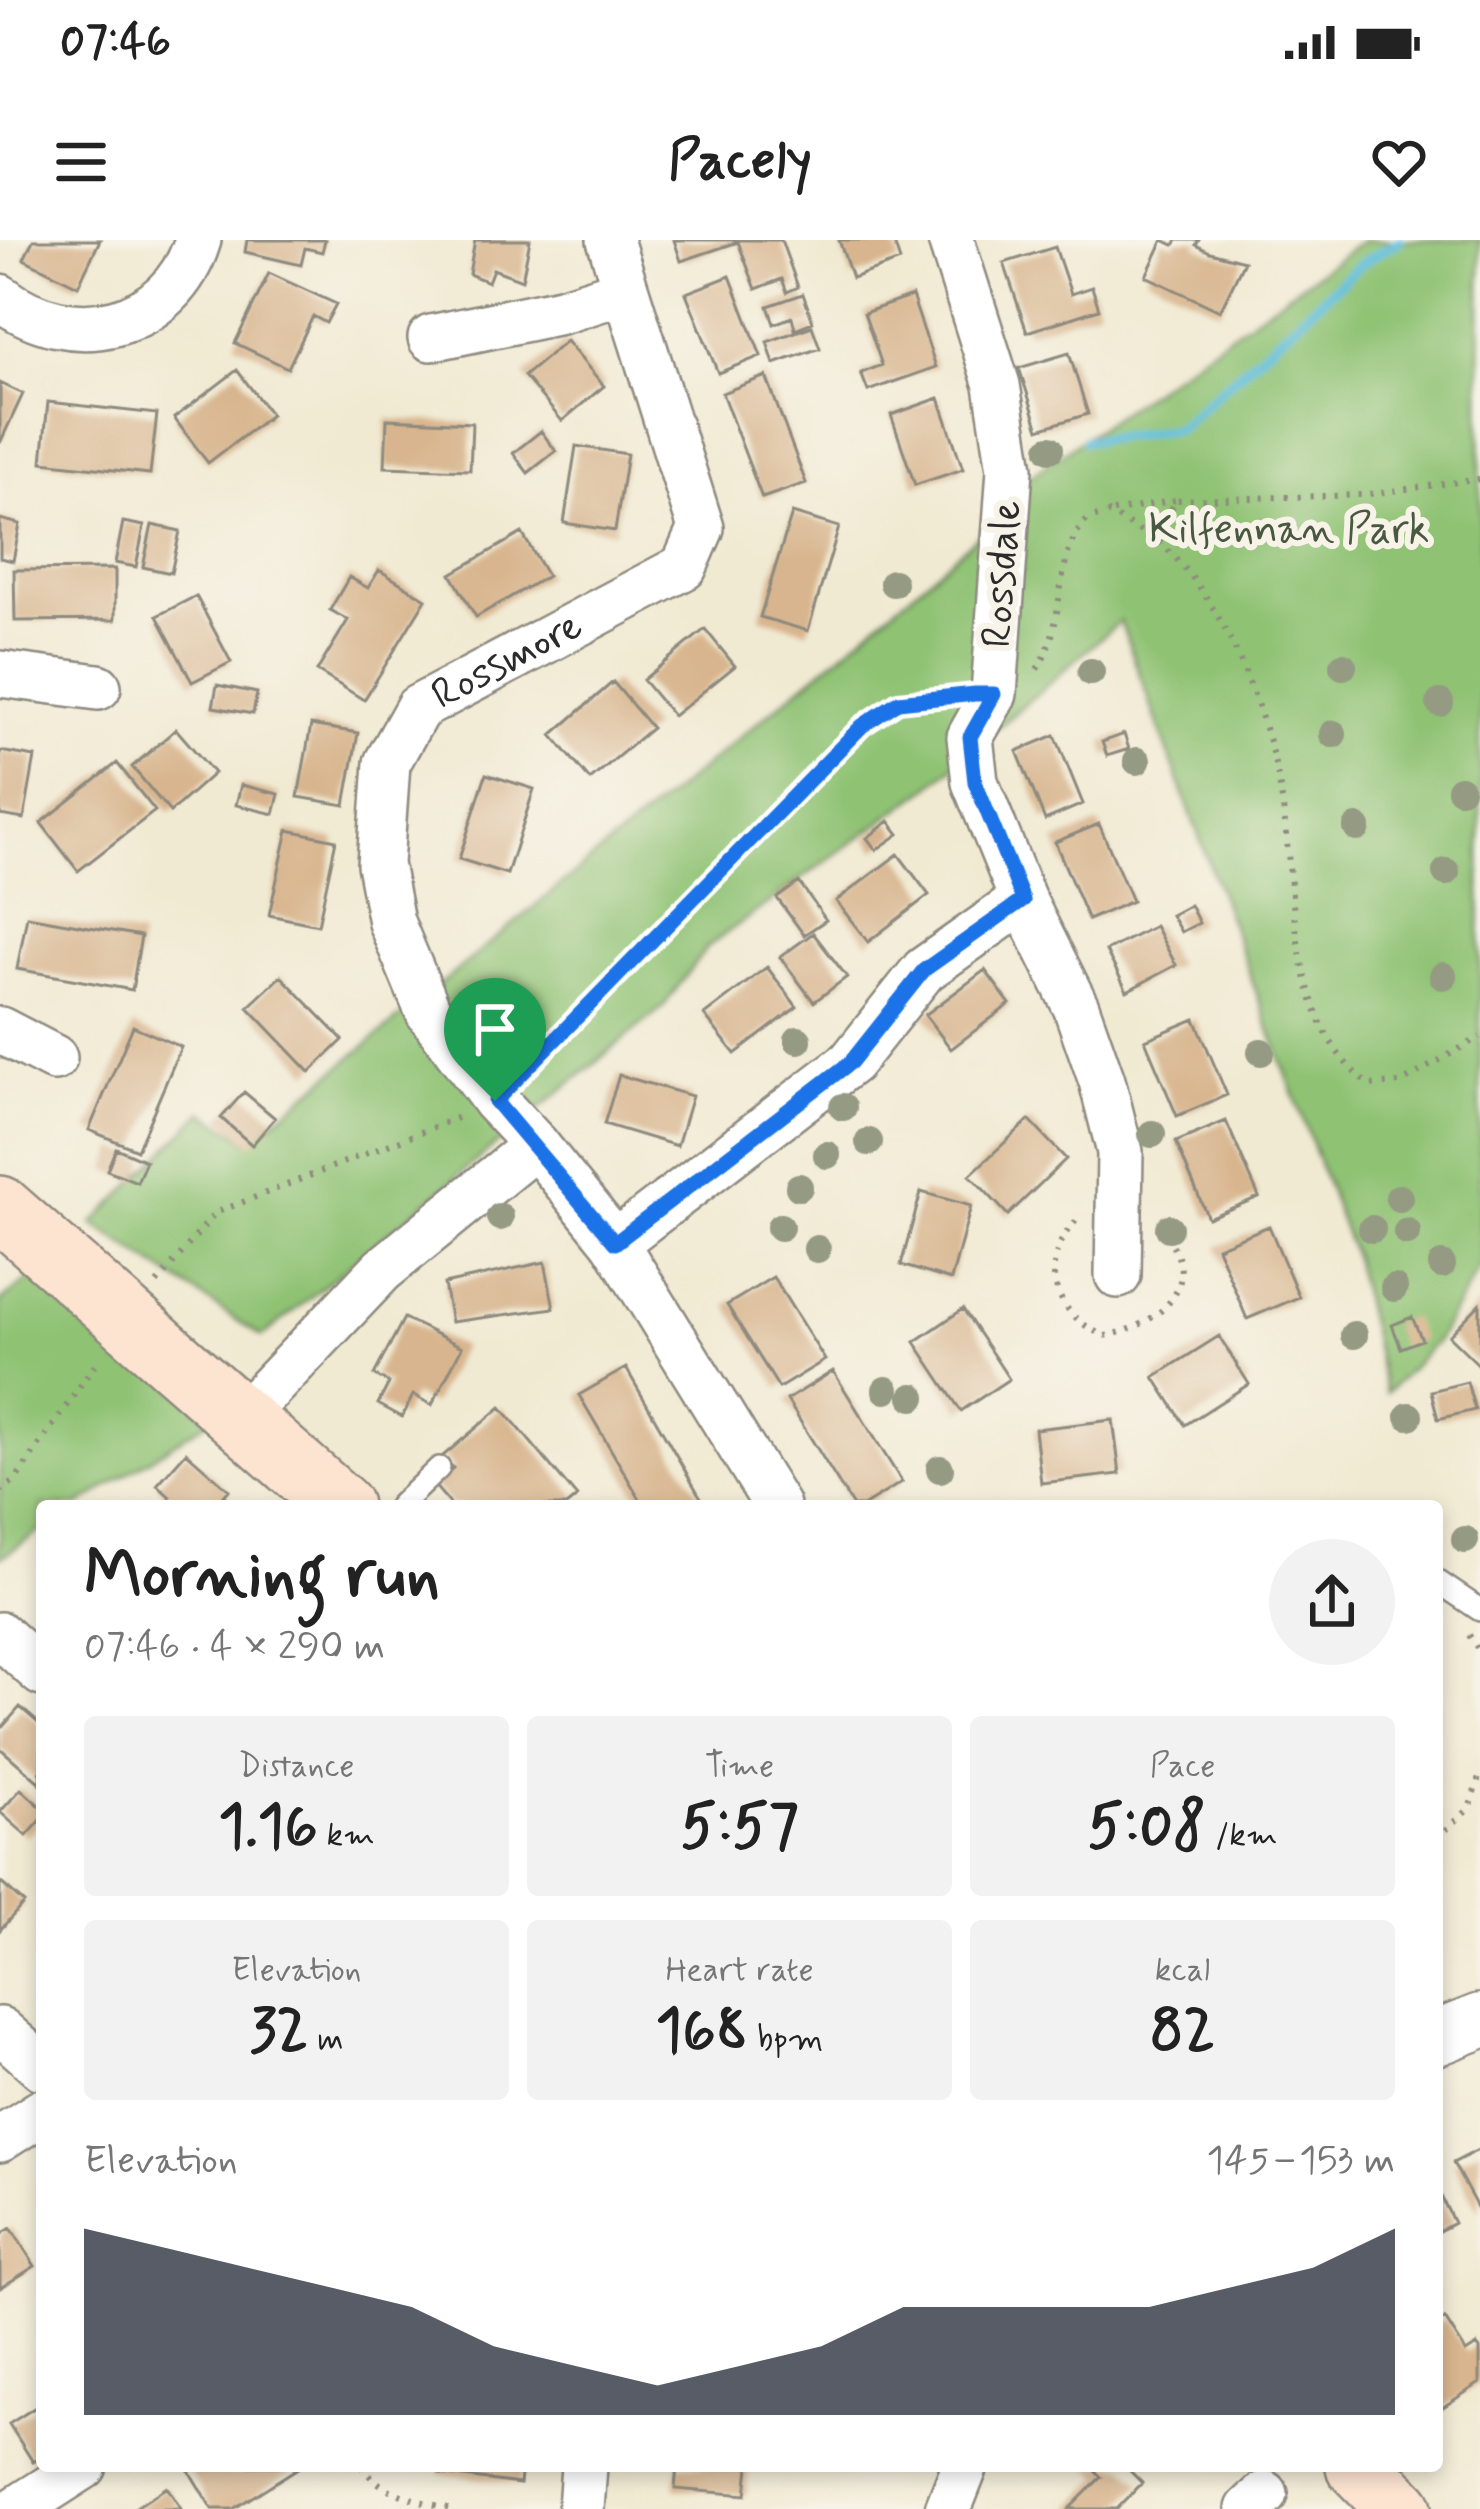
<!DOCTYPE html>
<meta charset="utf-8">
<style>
body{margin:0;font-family:Mynerve,sans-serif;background:#f2f2f2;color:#222;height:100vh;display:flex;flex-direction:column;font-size:45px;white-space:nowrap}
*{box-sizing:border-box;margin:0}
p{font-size:39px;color:#767676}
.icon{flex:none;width:66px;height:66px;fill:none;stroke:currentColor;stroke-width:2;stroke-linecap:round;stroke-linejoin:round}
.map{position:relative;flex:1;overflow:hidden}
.side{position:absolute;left:36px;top:1260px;width:1407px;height:972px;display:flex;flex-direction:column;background:#fff;border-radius:12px;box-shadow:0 6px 18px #0003}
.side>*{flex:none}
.pin{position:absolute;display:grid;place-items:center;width:102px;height:102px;color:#fff;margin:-123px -51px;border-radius:50% 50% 50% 0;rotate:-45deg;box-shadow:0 0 12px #0007}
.pin .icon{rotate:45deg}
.round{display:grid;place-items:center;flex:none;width:126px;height:126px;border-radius:63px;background:#f2f2f2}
.overview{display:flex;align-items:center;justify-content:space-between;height:204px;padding:0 48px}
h1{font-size:66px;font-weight:800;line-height:90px}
.metrics{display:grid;grid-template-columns:repeat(3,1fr);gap:18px;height:204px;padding:12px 48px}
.metrics div{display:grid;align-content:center;border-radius:12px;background:#f2f2f2;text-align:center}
.metrics b{font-size:60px;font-weight:800}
.metrics small{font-size:33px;font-weight:400}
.metrics p{font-size:33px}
.chart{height:336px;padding:24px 48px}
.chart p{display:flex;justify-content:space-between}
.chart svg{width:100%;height:216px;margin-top:12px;fill:#111827;opacity:.7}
.status{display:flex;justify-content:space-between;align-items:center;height:84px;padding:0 60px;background:#fff;direction:ltr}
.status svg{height:33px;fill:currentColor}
header{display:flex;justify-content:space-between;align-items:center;height:156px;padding:0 48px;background:#fff;font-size:54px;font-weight:800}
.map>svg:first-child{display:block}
.green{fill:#8fc273;stroke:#5d764f;stroke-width:3}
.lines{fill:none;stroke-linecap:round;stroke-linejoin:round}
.stream{stroke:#5ebedc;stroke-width:10}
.building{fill:#d8b58e}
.service-casing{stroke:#8e8a7f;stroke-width:26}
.minor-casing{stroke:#8e8a7f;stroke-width:50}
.tertiary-casing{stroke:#8e8a7f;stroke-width:58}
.secondary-casing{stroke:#8e8a7f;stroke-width:68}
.path{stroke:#8e8a7f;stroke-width:6;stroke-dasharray:3 9;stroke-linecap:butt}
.service{stroke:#fff;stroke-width:21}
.minor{stroke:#fff;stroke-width:45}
.tertiary{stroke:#fff;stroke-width:54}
.secondary{stroke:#fde4d1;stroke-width:63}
.tree{fill:#959a83}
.route-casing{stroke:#fff;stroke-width:24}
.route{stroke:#1a73e8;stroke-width:15}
.labels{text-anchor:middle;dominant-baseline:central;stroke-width:12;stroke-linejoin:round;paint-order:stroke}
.park-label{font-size:42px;fill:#495841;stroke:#f7f3e8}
.street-label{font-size:42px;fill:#2b2b2b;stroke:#f7f3e8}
</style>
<div class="status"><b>07:46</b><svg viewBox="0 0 49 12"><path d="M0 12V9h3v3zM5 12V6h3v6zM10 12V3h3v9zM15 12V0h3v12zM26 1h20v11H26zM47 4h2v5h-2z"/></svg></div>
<header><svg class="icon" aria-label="menu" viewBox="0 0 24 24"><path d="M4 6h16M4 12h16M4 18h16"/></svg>Pacely<svg class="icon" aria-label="heart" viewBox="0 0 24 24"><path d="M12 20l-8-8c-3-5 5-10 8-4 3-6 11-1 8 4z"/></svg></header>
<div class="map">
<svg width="1480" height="2269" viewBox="0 0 1480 2269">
<rect width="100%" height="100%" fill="#f7f3e8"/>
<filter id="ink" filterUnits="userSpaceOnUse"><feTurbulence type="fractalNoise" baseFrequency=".00833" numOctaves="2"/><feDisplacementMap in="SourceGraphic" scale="24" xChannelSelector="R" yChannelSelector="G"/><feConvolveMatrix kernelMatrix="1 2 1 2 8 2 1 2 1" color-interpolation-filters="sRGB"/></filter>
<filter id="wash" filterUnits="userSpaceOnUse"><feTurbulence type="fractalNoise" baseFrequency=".004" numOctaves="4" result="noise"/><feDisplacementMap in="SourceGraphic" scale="48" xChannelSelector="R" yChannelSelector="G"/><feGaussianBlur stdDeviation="2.7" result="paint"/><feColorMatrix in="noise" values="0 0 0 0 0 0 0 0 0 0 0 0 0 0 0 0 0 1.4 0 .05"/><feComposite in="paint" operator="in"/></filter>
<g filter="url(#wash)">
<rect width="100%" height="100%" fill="#f1ead3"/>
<path class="green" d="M 1364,0 L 1480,0 L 1480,1027 L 1436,1102 L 1386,1153 L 1352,1013 L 1120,381 L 928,548 L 707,707 L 663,767 L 262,1097 L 93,984 L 203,872 L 249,902 L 847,409 L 979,295 L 1012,249 Z
M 44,1028 L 209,1180 L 78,1266 L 42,1266 L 42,1290 L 0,1318 L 0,1062 Z"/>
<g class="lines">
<path class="stream" d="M 1085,201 L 1177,189 L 1362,23 L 1400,0"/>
</g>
<g id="blocks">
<path class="building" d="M 33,0 L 100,0 L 78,46 L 24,19 Z
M 247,0 L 325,0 L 322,12 L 305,8 L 301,25 L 245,12 Z
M 475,0 L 530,0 L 522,40 L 493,29 L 488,42 L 469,34 Z
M 674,0 L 781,0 L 798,47 L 787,52 L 782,39 L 756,49 L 738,2 L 681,21 Z
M 839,0 L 893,0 L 900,21 L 852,38 Z
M 1163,0 L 1174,5 L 1177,0 L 1199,0 L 1196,5 L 1210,12 L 1244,21 L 1220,71 L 1146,36 Z
M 1055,7 L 1071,54 L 1092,47 L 1099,69 L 1027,92 L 1004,23 Z
M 269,33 L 336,64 L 326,83 L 313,76 L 288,128 L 235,103 Z
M 730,36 L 761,116 L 718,133 L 686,53 Z
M 803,54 L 813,82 L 795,89 L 792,77 L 774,84 L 768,66 Z
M 912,56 L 936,127 L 868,151 L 861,133 L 882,125 L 864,73 Z
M 812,86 L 820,108 L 774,124 L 767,102 Z
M 566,101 L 604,146 L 562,181 L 524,136 Z
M 1069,113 L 1088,174 L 1039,189 L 1019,128 Z
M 237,130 L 271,175 L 208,223 L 174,178 Z
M 766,136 L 806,243 L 762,258 L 722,153 Z
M 0,143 L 23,154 L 0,203 Z
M 939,158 L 963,229 L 915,245 L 891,175 Z
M 48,162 L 157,174 L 150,234 L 42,222 Z
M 387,179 L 472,183 L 470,230 L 385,227 Z
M 541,191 L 556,211 L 528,233 L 513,213 Z
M 576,206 L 627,214 L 615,291 L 564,283 Z
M 792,273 L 839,287 L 808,391 L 760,377 Z
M 0,279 L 20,284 L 13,321 L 0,318 Z
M 123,282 L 144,286 L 136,327 L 115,323 Z
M 152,285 L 180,291 L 171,333 L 143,327 Z
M 522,293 L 547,336 L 476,377 L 451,334 Z
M 115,329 L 115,380 L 15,381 L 14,330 Z
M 379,330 L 426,359 L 364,460 L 317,431 L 348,380 L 330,370 L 349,337 L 368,348 Z
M 196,356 L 231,422 L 192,442 L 157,376 Z
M 705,389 L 735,426 L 673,476 L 643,440 Z
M 613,442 L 652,488 L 590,540 L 552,495 Z
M 217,445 L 257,453 L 253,474 L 213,467 Z
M 311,485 L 358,493 L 345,565 L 298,557 Z
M 176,489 L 214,533 L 170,572 L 132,527 Z
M 1124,494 L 1129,509 L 1107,516 L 1102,502 Z
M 1055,495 L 1083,564 L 1045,580 L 1017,511 Z
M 0,511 L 35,517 L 24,579 L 0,575 Z
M 117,523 L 155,571 L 78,631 L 41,583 Z
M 486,534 L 534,549 L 507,634 L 459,619 Z
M 241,545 L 279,554 L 274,574 L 236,565 Z
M 889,581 L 899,594 L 876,610 L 867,598 Z
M 1099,584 L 1132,661 L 1088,680 L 1055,602 Z
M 288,590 L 336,600 L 318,685 L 269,675 Z
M 898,614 L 929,655 L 868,702 L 836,661 Z
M 799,642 L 826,680 L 804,695 L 777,658 Z
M 1190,665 L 1199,683 L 1181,692 L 1171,675 Z
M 27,676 L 141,696 L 132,750 L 17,729 Z
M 1155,686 L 1176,725 L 1127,751 L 1106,711 Z
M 813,693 L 847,737 L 814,762 L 780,717 Z
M 767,727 L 797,767 L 735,814 L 704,775 Z
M 985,730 L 1010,764 L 951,809 L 925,775 Z
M 281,736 L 343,800 L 310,832 L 248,767 Z
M 1195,779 L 1227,855 L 1177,876 L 1145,800 Z
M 133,786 L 181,807 L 137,910 L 89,890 Z
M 619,835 L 692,856 L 677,906 L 604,884 Z
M 244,852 L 275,878 L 252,905 L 221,878 Z
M 1029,880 L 1066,919 L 1008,975 L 970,935 Z
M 1226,881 L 1259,957 L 1208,978 L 1176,902 Z
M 116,908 L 146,921 L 137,942 L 107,930 Z
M 921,952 L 971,966 L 951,1040 L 901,1025 Z
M 1269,986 L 1299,1057 L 1247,1079 L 1217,1007 Z
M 545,1022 L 554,1068 L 451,1082 L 444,1044 Z
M 773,1037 L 825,1120 L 779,1148 L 727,1065 Z
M 1480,1064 L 1480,1126 L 1449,1096 Z
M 963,1069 L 1009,1139 L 961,1171 L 915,1102 Z
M 1412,1077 L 1422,1100 L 1401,1108 L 1392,1085 Z
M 404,1078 L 462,1107 L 432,1165 L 413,1155 L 402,1177 L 378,1164 L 389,1143 L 374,1135 Z
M 1219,1096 L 1249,1144 L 1185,1185 L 1154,1137 Z
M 626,1128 L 698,1253 L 706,1266 L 644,1266 L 579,1155 Z
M 833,1131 L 902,1242 L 863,1266 L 853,1266 L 787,1160 Z
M 1467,1142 L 1475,1170 L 1438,1179 L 1431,1151 Z
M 501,1167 L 577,1257 L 566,1266 L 452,1266 L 433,1244 L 453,1228 L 443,1216 Z
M 1113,1180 L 1120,1234 L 1041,1243 L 1035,1189 Z
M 186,1212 L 229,1250 L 215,1266 L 163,1266 L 170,1257 L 157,1245 Z
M 20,1467 L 42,1486 L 40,1543 L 0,1508 L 0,1490 Z
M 21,1549 L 42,1568 L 42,1579 L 27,1596 L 0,1572 Z
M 0,1642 L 24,1663 L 0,1690 Z
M 1480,1909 L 1480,1973 L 1453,1923 Z
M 1437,1948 L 1454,1983 L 1437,1992 Z
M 11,1988 L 35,2026 L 0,2048 L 0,1995 Z
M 1445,2079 L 1466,2112 L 1477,2105 L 1480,2109 L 1480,2143 L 1437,2171 L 1437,2084 Z
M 42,2163 L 42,2217 L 33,2222 L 9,2184 Z
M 197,2226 L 301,2226 L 233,2269 L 212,2269 L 189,2231 Z
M 441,2226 L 522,2226 L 520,2244 L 440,2234 Z
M 677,2226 L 749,2226 L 746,2255 L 675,2249 Z
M 1090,2226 L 1125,2226 L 1142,2243 L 1117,2269 L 1069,2269 L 1101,2237 Z
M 167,2247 L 181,2269 L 133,2269 Z"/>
</g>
</g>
<g filter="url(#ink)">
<use href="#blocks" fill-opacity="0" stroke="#8e8a7f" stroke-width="3"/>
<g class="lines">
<defs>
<path id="service" d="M 399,1266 L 439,1228
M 1437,1341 L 1480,1370"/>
<g id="minor">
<path d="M 951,0 L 997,145 L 1010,229 L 994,454 L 970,497 L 975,542 L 1023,660 L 1076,767 L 1102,841 L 1120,912 L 1118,1035"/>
<path d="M 0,57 C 72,112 171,89 198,0"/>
<path d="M 431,98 L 561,71 L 624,51"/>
<path d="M 0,434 L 98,447"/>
<path d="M 0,790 L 54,818"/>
<path d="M 536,905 L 615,1003 L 777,1266"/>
<path d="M 615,1003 L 851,822 L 924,730 L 1023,660"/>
<path id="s1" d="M 243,1176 L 382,1030 L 536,905 L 495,861 L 428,771 L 391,682 L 380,624 L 387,523 L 418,468 L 684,327 L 701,288 L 610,0"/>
<path d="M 0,1395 L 42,1433"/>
<path d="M 0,1790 L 42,1827"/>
<path d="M 0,1899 L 42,1872"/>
<path d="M 17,2269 L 84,2226"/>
<path d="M 581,2269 L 584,2226"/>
<path d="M 948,2269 L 965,2226"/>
<path d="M 1249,2269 L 1265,2254"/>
</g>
<path id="tertiary" d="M 1437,1798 L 1480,1781"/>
<path id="secondary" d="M 0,968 L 340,1266
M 1358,2226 L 1400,2269"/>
</defs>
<use href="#service" class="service-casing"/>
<use href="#minor" class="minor-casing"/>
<use href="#tertiary" class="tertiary-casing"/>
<use href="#secondary" class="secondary-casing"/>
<path class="path" d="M 1113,272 L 1175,260
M 1159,302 C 1220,355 1257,450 1276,528 C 1299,626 1279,776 1369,845 L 1400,843 L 1480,797
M 1037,429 C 1068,386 1051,315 1088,279 L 1109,273 L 1159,302 L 1175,260 L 1362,255 L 1480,239
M 522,833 L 862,486 L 898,462 L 944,457
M 1076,981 C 1035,1023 1054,1075 1105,1096 C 1159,1086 1211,1042 1160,990
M 157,1043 L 215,973 L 459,877
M 0,1251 L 14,1242 L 98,1120
M 1469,1395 L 1480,1412
M 1437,1598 L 1469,1569 L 1480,1534
M 361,2226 C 381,2254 420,2261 452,2269"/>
<use href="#service" class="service"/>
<use href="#minor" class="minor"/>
<use href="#tertiary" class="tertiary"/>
<use href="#secondary" class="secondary"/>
</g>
<g class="tree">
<circle cx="1050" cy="209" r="14"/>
<circle cx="893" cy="343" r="14"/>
<circle cx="1343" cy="426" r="14"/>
<circle cx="1091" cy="432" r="14"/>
<circle cx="1440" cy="463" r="14"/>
<circle cx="1333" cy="494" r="14"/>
<circle cx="1137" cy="521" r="14"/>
<circle cx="1460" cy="549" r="14"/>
<circle cx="1357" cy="588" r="14"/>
<circle cx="1446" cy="632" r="14"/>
<circle cx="1443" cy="736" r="14"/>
<circle cx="798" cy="800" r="14"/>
<circle cx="1261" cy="812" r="14"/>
<circle cx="843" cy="867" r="14"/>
<circle cx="1152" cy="894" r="14"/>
<circle cx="869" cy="902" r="14"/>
<circle cx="827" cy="915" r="14"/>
<circle cx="799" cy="947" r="14"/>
<circle cx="1399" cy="958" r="14"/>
<circle cx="500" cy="977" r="14"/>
<circle cx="780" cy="987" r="14"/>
<circle cx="1169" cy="988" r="14"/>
<circle cx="1372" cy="989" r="14"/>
<circle cx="1407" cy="992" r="14"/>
<circle cx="817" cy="1009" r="14"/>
<circle cx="1442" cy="1025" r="14"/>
<circle cx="1394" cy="1048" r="14"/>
<circle cx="1354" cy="1095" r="14"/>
<circle cx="886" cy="1150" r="14"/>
<circle cx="913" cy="1157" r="14"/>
<circle cx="1409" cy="1176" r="14"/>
<circle cx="940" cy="1229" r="14"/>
<circle cx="1465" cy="1300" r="14"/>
</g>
</g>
<g class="lines" filter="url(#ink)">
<defs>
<path id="route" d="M 975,454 L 994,454 L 970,497 L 975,542 L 1023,660 L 924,730 L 851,822 L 615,1003 L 495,861 L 862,486 L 898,462 Z"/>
</defs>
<use href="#route" class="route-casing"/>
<use href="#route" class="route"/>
</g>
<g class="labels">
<g class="park-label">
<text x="1289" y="290">Kilfennan Park</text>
</g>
<g class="street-label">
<text transform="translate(1003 334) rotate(-86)">Rossdale</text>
<text stroke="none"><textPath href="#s1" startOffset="993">Rossmore</textPath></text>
</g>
</g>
</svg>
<div class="pin" style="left:495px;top:861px;background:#1e9e55"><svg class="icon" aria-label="arrive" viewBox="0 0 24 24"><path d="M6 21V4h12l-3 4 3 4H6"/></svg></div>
<section class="side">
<div class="overview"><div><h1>Morning run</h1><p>07:46 · 4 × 290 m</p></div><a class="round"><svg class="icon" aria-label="share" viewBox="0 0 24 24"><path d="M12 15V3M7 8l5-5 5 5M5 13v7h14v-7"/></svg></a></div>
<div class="metrics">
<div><p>Distance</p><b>1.16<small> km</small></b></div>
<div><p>Time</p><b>5:57</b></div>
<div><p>Pace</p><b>5:08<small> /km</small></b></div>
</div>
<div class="metrics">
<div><p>Elevation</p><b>32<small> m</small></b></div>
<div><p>Heart rate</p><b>168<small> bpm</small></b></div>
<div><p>kcal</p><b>82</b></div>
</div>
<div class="chart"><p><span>Elevation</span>145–153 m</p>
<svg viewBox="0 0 160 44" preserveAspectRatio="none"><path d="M0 44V6L10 10L20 14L30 18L40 22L50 30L60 34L70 38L80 34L90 30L100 22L110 22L120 22L130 22L140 18L150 14L160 6V44z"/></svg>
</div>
</section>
</div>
